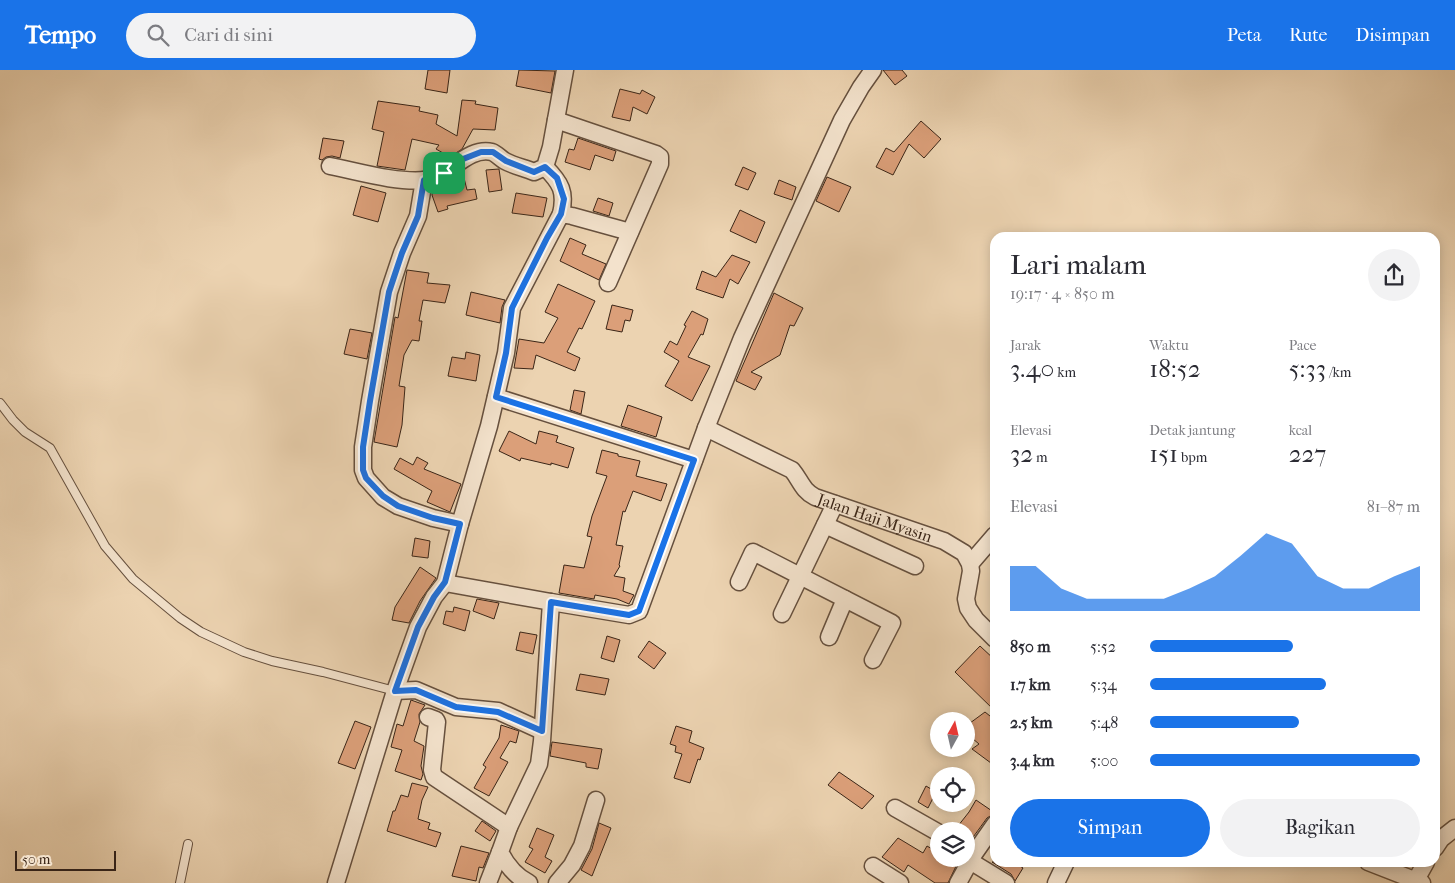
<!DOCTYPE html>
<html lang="id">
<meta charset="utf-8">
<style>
body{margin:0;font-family:"IM FELL French Canon",serif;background:#f2f2f3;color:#2b2b33;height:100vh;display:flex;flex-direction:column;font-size:19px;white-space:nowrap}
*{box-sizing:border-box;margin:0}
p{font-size:16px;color:#7c7c81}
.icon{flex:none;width:28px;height:28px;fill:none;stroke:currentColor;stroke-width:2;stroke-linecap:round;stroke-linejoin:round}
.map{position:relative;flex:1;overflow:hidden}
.sheet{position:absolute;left:990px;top:162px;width:450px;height:635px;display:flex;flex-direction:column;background:#fff;border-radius:15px;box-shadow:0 2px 12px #0003}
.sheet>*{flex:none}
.needle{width:32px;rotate:8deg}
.controls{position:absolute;left:930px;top:642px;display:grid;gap:10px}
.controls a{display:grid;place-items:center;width:45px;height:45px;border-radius:50%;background:#fff;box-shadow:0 2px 12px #0003;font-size:25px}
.scale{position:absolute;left:15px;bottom:12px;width:101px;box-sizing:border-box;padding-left:5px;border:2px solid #3a2517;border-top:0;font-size:14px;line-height:18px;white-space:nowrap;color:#3a2517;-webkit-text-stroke:4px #f3e2cc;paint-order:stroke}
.pin{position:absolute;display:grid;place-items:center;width:42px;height:42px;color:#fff;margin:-21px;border-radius:10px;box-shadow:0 2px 8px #0006}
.round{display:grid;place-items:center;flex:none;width:52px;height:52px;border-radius:26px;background:#f2f2f3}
.overview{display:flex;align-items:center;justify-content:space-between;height:85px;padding:0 20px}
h1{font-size:28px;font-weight:600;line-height:38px}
.metrics{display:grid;grid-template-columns:repeat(3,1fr);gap:8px;height:85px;padding:5px 20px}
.metrics div{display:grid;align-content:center}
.metrics b{font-size:25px;font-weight:600}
.metrics small{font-size:14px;font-weight:400}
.metrics p{font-size:14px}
.chart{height:140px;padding:10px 20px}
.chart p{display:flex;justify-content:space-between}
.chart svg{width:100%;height:90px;margin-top:5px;fill:#1a73e8;opacity:.7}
.primary-button{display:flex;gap:10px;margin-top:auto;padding:10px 20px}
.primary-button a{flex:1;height:58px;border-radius:30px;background:#1a73e8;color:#fff;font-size:20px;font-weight:600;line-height:58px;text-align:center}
.primary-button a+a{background:#f2f2f3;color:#2b2b33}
ul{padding:0 20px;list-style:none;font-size:16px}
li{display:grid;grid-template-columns:80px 60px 1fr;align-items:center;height:38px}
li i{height:12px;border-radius:6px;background:#1a73e8}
header{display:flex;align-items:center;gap:30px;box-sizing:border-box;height:70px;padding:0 25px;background:#1a73e8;color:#fff}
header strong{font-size:24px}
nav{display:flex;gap:28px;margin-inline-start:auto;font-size:18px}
.search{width:350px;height:45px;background:#f2f2f3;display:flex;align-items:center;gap:12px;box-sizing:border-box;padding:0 18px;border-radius:28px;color:#7c7c81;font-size:19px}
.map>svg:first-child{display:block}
.building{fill:#db9f79;stroke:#3a2517}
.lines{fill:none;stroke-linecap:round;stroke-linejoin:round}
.service-casing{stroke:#66503e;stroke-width:10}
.minor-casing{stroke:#66503e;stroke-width:19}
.service{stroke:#f3e2cc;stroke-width:8}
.minor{stroke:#f3e2cc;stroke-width:16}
.route-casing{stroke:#fff;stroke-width:10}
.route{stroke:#1a73e8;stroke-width:6}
.labels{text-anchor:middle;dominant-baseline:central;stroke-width:4;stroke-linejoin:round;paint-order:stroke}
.street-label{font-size:16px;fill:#3a2517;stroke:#f3e2cc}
</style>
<header>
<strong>Tempo</strong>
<div class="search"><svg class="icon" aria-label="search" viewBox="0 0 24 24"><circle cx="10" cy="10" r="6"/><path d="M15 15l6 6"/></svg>Cari di sini</div>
<nav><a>Peta</a><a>Rute</a><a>Disimpan</a></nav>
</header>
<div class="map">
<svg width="1455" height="813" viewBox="0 0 1455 813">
<rect width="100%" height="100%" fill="#ecd3b1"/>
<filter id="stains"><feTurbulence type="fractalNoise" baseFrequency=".004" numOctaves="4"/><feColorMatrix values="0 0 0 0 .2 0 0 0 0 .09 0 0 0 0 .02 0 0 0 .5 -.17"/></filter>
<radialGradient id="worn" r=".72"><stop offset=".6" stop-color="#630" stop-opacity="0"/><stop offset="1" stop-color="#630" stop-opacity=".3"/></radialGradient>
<path class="building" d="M 428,0 L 450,0 L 447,23 L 425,19 Z
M 519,0 L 555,1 L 551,23 L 516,16 Z
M 883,0 L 902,0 L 907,6 L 895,15 Z
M 620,19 L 640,24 L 642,20 L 655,27 L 647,44 L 633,37 L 630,51 L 612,47 Z
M 462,30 L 476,31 L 475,34 L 498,38 L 495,60 L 473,59 L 462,79 L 450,87 L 436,79 L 439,75 L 412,69 L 405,100 L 377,96 L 384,62 L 372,59 L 378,31 L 420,37 L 419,41 L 438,45 L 436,54 L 457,66 Z
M 921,51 L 941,69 L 924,88 L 909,74 L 893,105 L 876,97 L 886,78 L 894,82 Z
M 323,68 L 344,71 L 340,88 L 332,86 L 326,87 L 322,90 L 319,89 Z
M 578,68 L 616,81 L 613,91 L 595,85 L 590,100 L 565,92 L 569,79 L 574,80 Z
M 743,97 L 756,103 L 748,120 L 735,115 Z
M 499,99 L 502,120 L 489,122 L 486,100 Z
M 463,104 L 467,120 L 475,119 L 477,129 L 447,136 L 448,139 L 438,142 L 432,125 L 433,119 Z
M 827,107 L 851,117 L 839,142 L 816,131 Z
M 779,110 L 796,117 L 792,130 L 774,124 Z
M 361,116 L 386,123 L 378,152 L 353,145 Z
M 516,123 L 547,128 L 543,147 L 512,143 Z
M 598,128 L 613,133 L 609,146 L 593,141 Z
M 740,140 L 765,152 L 756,173 L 730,161 Z
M 570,168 L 586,175 L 582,184 L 606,194 L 599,210 L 560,191 Z
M 732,185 L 750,192 L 738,214 L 730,209 L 723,228 L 696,219 L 702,201 L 716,207 Z
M 407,200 L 429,203 L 427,213 L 450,215 L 445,233 L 423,230 L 419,251 L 422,251 L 419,271 L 412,270 L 404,285 L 399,316 L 405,317 L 402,355 L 397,377 L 374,372 L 395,247 L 398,248 Z
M 558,214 L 595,231 L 582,259 L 579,258 L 567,282 L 580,288 L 575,301 L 536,285 L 533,299 L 514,298 L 519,269 L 544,273 L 558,248 L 545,242 Z
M 471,222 L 505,230 L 502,237 L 500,253 L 466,245 Z
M 774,223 L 803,238 L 794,256 L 790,255 L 780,285 L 751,302 L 762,307 L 755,320 L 736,311 Z
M 612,235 L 633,240 L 630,251 L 625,250 L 622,262 L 606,259 Z
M 692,241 L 708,249 L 703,265 L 701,264 L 688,287 L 710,296 L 692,331 L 665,316 L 679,291 L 664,282 L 670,271 L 677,275 L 686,256 L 684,255 Z
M 350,259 L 372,263 L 367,289 L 344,284 Z
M 466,282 L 480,285 L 476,311 L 448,306 L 452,287 L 465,289 Z
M 574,320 L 585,322 L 581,344 L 570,340 Z
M 628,335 L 662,347 L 656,367 L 621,356 Z
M 509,361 L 536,374 L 539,361 L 558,366 L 556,372 L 574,378 L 568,398 L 551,393 L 551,395 L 521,388 L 520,391 L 499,381 Z
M 602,380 L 618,384 L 618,386 L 640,391 L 636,406 L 667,414 L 661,431 L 633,421 L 625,442 L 623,441 L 616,475 L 623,476 L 619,495 L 620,496 L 614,506 L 625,508 L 623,521 L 634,525 L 629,534 L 617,529 L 595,525 L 594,529 L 559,523 L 564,495 L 584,498 L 592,467 L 587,466 L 592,446 L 607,406 L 596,403 Z
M 417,387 L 428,393 L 424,399 L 461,414 L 450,442 L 427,432 L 432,421 L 394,399 L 400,388 L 413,395 Z
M 415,468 L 430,471 L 428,488 L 412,486 Z
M 420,497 L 436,508 L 420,531 L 409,553 L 392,550 L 395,537 Z
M 477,529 L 499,533 L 494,549 L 473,541 Z
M 454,537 L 470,541 L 465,561 L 443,554 L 446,541 L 453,542 Z
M 520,562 L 537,565 L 533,584 L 516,580 Z
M 607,566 L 620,570 L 614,592 L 601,588 Z
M 649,571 L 666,583 L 654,599 L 638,587 Z
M 980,576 L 995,590 L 995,641 L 955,602 Z
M 580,604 L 609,609 L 605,625 L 576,620 Z
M 411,630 L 425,635 L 419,644 L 420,652 L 414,671 L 424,676 L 421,696 L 423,704 L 421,710 L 395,701 L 402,680 L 391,677 L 397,654 L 403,656 Z
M 985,642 L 995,650 L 995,696 L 972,679 L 979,674 L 966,663 L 966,656 Z
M 355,651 L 371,657 L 355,699 L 338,693 Z
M 501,655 L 519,661 L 516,673 L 510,671 L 500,688 L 508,692 L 489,726 L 474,718 L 486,697 L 483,695 L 499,668 Z
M 676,656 L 692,661 L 689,672 L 704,678 L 700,690 L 698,689 L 690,713 L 674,708 L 682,684 L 675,682 L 676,676 L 670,674 Z
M 552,672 L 602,679 L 598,699 L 586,697 L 586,693 L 550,686 Z
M 839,702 L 874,726 L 862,739 L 828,715 Z
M 412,713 L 428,717 L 422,730 L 418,749 L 430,753 L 428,759 L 441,763 L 436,777 L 387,761 L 393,741 L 395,741 L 401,725 L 408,727 Z
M 926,716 L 936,722 L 928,738 L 918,732 Z
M 976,730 L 995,743 L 987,748 L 971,770 L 966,767 L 966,761 L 954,761 L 969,742 Z
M 482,751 L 496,761 L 490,771 L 475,761 Z
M 599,753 L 611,758 L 592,806 L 581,800 L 592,779 Z
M 537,758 L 554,765 L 545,787 L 552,791 L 545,803 L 525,792 L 533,779 L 529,777 Z
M 898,768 L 923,783 L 927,776 L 939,783 L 939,789 L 948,789 L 957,794 L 948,813 L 935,813 L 908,795 L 904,802 L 882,787 Z
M 461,776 L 489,783 L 483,798 L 479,797 L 476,811 L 452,806 Z
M 992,792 L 1014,792 L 1023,798 L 1015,811 L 1011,804 Z"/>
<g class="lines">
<defs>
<path id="service" d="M 0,333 L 13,350 L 25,362 L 50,378 L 105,476 L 133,509 L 180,548 L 201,562 L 244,582 L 272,591 L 323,602 L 395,621
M 180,813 L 188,774"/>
<g id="minor">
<path d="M 556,50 L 656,84 L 660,87 L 660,94 L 608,213"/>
<path d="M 330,96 C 360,102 396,113 426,110 C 448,108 467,76 492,82 C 497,84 501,89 505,91 C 514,96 525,98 534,102 L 545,97 L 551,77 L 565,0"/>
<path d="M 545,97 C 561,113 566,122 561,144"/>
<path d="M 496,327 L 694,390"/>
<path id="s1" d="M 706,358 L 792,400 C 801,411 802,420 815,427 L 944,471 L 964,483 L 970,494 L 971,501 L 966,529 L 968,538 L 976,550 L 995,569"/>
<path d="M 460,454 L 489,356 L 506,283 L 512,238 L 561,144 L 572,146 L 630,162"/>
<path d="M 825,455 L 915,496"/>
<path d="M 970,494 L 995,465"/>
<path d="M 739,512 L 753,482 L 892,553 L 873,590"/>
<path d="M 445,513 L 551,532"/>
<path d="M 782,544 L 835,434"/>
<path d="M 829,567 L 845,529"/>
<path d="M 395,621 L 416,620 L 456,637 L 498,641 L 542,661"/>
<path d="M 428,647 L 436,650 L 437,652 L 432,700 L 434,707 L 509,757"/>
<path d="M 895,738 L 939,763"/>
<path d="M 1435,778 L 1441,769 L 1455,758"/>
<path d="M 970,791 L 1006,813"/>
<path d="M 1368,792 L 1422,813"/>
<path d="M 873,796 L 900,813"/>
<path d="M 1416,810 L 1426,792"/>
<path d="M 336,813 L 395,621 L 418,557 L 434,527 L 445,513 L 460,454 L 433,448 L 398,436 L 383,427 L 366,408 L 363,400 L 363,377 L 370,331 L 389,222 L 402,183 L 418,146 L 424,110"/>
<path d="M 488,813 L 500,782"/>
<path d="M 529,813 C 515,806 507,796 500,782 L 509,757 L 539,694 L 542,671 L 551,532 L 629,545 L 639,541 L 706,358 L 742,268 L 842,50 L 861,17 L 873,0"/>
<path d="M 557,813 L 572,795 L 582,776 L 596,730"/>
<path d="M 958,813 L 974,784 L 995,754"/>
<path d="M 1056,813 L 1066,792"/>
</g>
</defs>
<use href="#service" class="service-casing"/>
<use href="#minor" class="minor-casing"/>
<use href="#service" class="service"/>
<use href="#minor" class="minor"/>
</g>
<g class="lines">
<defs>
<path id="route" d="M 481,82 L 493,82 L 506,91 L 534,102 L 545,97 L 557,108 L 564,129 L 561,144 L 547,168 L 512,238 L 506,283 L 496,327 L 694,390 L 639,541 L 629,545 L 551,532 L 542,661 L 498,642 L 456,637 L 416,620 L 395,621 L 418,557 L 434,527 L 445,512 L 460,454 L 433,448 L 398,436 L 383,426 L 366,408 L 363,400 L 363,377 L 370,331 L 389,222 L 402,183 L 418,146 L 424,110 L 444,103 L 463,89 Z"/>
</defs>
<use href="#route" class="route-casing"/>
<use href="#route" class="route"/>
</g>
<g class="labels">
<g class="street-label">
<text stroke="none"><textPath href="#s1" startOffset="195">Jalan Haji Myasin</textPath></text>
</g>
</g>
<rect width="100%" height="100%" filter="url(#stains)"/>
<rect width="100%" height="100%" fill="url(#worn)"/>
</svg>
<div class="controls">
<a><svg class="needle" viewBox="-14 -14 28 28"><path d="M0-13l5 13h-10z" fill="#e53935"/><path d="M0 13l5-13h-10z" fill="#7c7c81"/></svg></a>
<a><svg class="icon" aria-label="locate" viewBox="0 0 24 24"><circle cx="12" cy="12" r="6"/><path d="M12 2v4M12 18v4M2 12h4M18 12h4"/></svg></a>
<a><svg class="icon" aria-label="layers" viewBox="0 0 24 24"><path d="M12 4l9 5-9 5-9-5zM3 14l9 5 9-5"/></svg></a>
</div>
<div class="scale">50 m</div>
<div class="pin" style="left:444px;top:103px;background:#1e9e55"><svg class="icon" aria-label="arrive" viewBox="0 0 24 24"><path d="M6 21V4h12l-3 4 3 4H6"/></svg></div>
<section class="sheet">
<div class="overview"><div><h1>Lari malam</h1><p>19:17 · 4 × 850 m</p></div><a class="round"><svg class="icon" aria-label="share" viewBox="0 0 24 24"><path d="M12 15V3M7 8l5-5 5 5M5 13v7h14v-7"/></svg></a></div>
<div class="metrics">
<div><p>Jarak</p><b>3.40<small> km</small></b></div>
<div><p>Waktu</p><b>18:52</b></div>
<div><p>Pace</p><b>5:33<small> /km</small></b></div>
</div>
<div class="metrics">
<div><p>Elevasi</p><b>32<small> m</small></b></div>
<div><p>Detak jantung</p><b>151<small> bpm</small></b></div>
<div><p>kcal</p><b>227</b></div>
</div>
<div class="chart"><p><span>Elevasi</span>81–87 m</p>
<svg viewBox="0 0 160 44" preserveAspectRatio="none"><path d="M0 44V22L10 22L20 33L30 38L40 38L50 38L60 38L70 33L80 27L90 17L100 6L110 11L120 27L130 33L140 33L150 27L160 22V44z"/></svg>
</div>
<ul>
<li><b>850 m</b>5:52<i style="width:53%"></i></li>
<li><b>1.7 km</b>5:34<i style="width:65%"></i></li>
<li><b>2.5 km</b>5:48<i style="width:55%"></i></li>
<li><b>3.4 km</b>5:00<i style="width:100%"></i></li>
</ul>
<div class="primary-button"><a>Simpan</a><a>Bagikan</a></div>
</section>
</div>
